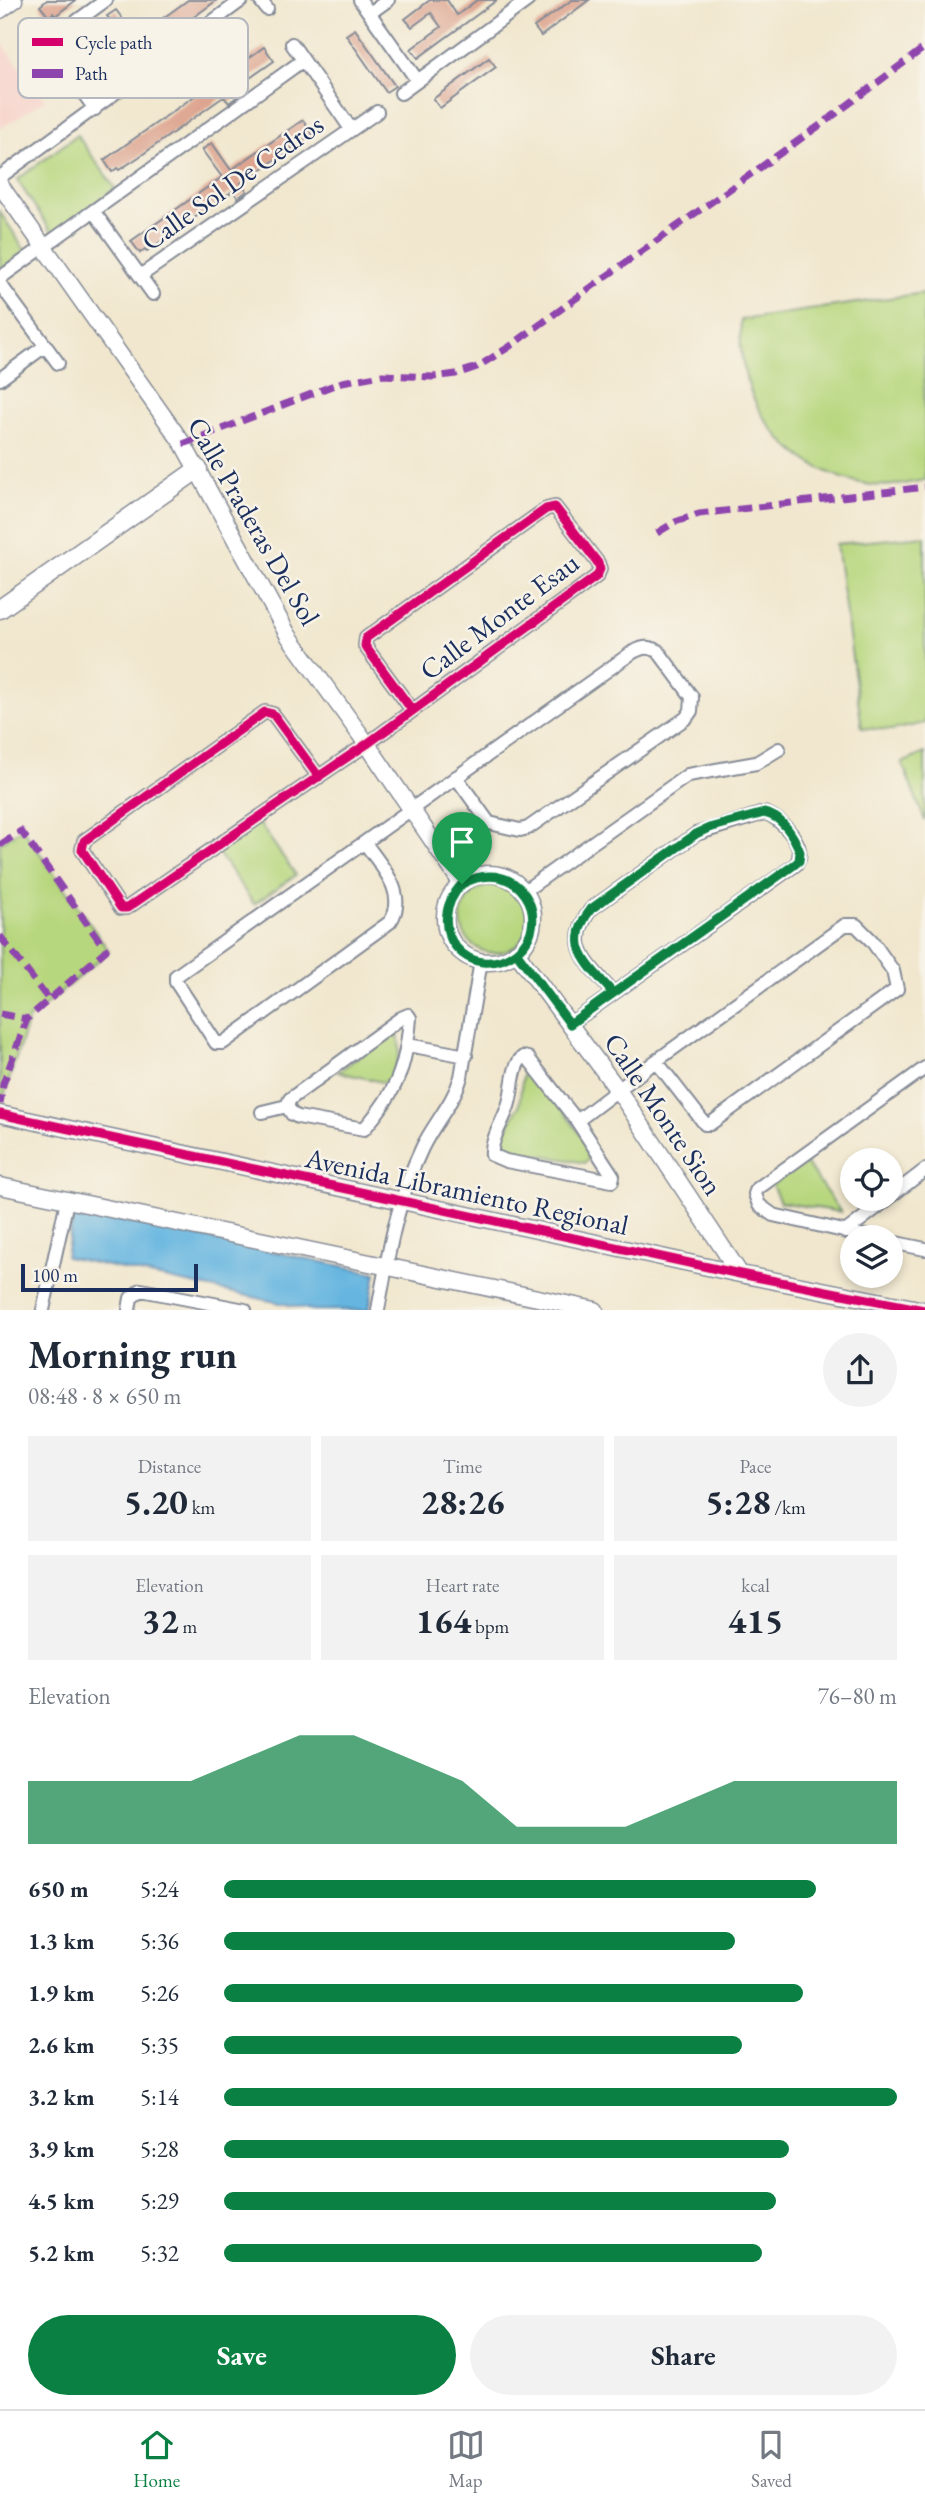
<!DOCTYPE html>
<meta charset="utf-8">
<style>
body{margin:0;font-family:"EB Garamond",serif;background:#f2f2f3;color:#1f2937;height:100vh;display:flex;flex-direction:column;font-size:26px;white-space:nowrap}
*{box-sizing:border-box;margin:0}
p{font-size:23px;color:#747a83}
.icon{flex:none;width:38px;height:38px;fill:none;stroke:currentColor;stroke-width:2;stroke-linecap:round;stroke-linejoin:round}
.map{position:relative;height:1310px;overflow:hidden}
.details{display:flex;flex-direction:column;background:#fff;flex:1}
.details>*{flex:none}
.tools{position:absolute;left:840px;top:1148px;display:grid;gap:14px}
.tools a{display:grid;place-items:center;width:63px;height:63px;border-radius:50%;background:#fff;box-shadow:0 4px 10px #0003;font-size:35px}
.scale{position:absolute;left:21px;bottom:18px;width:177px;box-sizing:border-box;padding-left:7px;border:4px solid #1b2f5e;border-top:0;font-size:19px;line-height:24px;white-space:nowrap;color:#1b2f5e;-webkit-text-stroke:5px #f7f3e8;paint-order:stroke}
.pin{position:absolute;display:grid;place-items:center;width:60px;height:60px;color:#fff;margin:-72px -30px;border-radius:50% 50% 50% 0;rotate:-45deg;box-shadow:0 0 7px #0007}
.pin .icon{rotate:45deg}
.round{display:grid;place-items:center;flex:none;width:74px;height:74px;border-radius:37px;background:#f2f2f3}
.summary{display:flex;align-items:center;justify-content:space-between;height:119px;padding:0 28px}
h1{font-size:38px;font-weight:700;line-height:52px}
.metrics{display:grid;grid-template-columns:repeat(3,1fr);gap:10px;height:119px;padding:7px 28px}
.metrics div{display:grid;align-content:center;border-radius:0px;background:#f2f2f3;text-align:center}
.metrics b{font-size:35px;font-weight:700}
.metrics small{font-size:19px;font-weight:400}
.metrics p{font-size:19px}
.chart{height:196px;padding:14px 28px}
.chart p{display:flex;justify-content:space-between}
.chart svg{width:100%;height:126px;margin-top:7px;fill:#0b8043;opacity:.7}
.action{display:flex;gap:14px;margin-top:auto;padding:14px 28px}
.action a{flex:1;height:80px;border-radius:42px;background:#0b8043;color:#fff;font-size:28px;font-weight:700;line-height:80px;text-align:center}
.action a+a{background:#f2f2f3;color:#1f2937}
ul{padding:0 28px;list-style:none;font-size:23px}
li{display:grid;grid-template-columns:112px 84px 1fr;align-items:center;height:52px}
li i{height:18px;border-radius:9px;background:#0b8043}
.dock{display:flex;justify-content:space-around;align-items:center;height:98px;border-top:2px solid #e0e1e3;background:#fff;font-size:19px;color:#747a83}
.dock a{display:grid;justify-items:center;gap:4px}
.dock .active{color:#0b8043}
.map>svg:first-child{display:block}
.built{fill:#f7d1c9}
.green{fill:#b7d77e;stroke:#69836e;stroke-width:2}
.water{fill:#65b5e0;stroke:#40729f;stroke-width:2}
.building{fill:#dda48f}
.lines{fill:none;stroke-linecap:round;stroke-linejoin:round}
.minor-casing{stroke:#868b96;stroke-width:16}
.tertiary-casing{stroke:#868b96;stroke-width:19}
.secondary-casing{stroke:#868b96;stroke-width:21}
.minor{stroke:#fff;stroke-width:12}
.tertiary{stroke:#fff;stroke-width:16}
.secondary{stroke:#fff;stroke-width:18}
.quiet{stroke:#8e44ad;stroke-width:7;stroke-dasharray:14 7;stroke-linecap:butt}
.cycleway-casing{stroke:#f7f3e8;stroke-width:13}
.cycleway{stroke:#d6006c;stroke-width:9}
.route-casing{stroke:#fff;stroke-width:14}
.route{stroke:#0b8043;stroke-width:9}
.labels{text-anchor:middle;dominant-baseline:central;stroke-width:5;stroke-linejoin:round;paint-order:stroke}
.street-label{font-size:28px;fill:#1b2f5e;stroke:#f7f3e8}
.key{fill:#f7f3e8;stroke:#b5b8bf;stroke-width:2}
.key-label{font-size:19px;fill:#1b2f5e}
</style>
<div class="map">
<svg width="925" height="1310" viewBox="0 0 925 1310">
<rect width="100%" height="100%" fill="#f7f3e8"/>
<filter id="ink" filterUnits="userSpaceOnUse"><feTurbulence type="fractalNoise" baseFrequency=".0143" numOctaves="2"/><feDisplacementMap in="SourceGraphic" scale="14" xChannelSelector="R" yChannelSelector="G"/><feConvolveMatrix kernelMatrix="1 2 1 2 8 2 1 2 1" color-interpolation-filters="sRGB"/></filter>
<filter id="wash" filterUnits="userSpaceOnUse"><feTurbulence type="fractalNoise" baseFrequency=".00686" numOctaves="4" result="noise"/><feDisplacementMap in="SourceGraphic" scale="28" xChannelSelector="R" yChannelSelector="G"/><feGaussianBlur stdDeviation="1.57" result="paint"/><feColorMatrix in="noise" values="0 0 0 0 0 0 0 0 0 0 0 0 0 0 0 0 0 1.4 0 .05"/><feComposite in="paint" operator="in"/></filter>
<g filter="url(#wash)">
<rect width="100%" height="100%" fill="#f1e7ce"/>
<path class="built" d="M 0,40 L 45,100 L 0,129 Z"/>
<path class="green" d="M 77,135 L 115,188 L 54,235 L 17,180 Z
M 0,212 L 26,252 L 0,270 Z
M 924,293 L 925,480 C 908,483 889,487 871,485 C 788,471 734,405 741,320 Z
M 925,536 L 925,723 L 892,730 L 862,728 L 836,544 Z
M 925,753 L 925,821 L 902,763 Z
M 254,816 L 296,875 L 254,904 L 212,844 Z
M 22,828 L 109,951 L 28,1020 L 3,1099 L 0,1099 L 0,843 Z
M461 919a34 34 0 1 1 68 0a34 34 0 1 1-68 0Z
M 396,1029 C 404,1050 398,1067 386,1083 L 338,1072 Z
M 532,1068 L 594,1153 L 585,1163 L 509,1149 L 501,1138 L 519,1106 L 523,1073 Z
M 804,1161 L 841,1212 L 780,1202 L 772,1185 Z"/>
<path class="water" d="M 74,1211 L 376,1273 L 369,1310 L 313,1310 L 66,1257 Z"/>
<g id="blocks">
<path class="building" d="M 47,0 L 76,0 L 55,16 L 53,13 L 49,17 L 40,6 Z
M 188,0 L 217,0 L 147,51 L 137,37 Z
M 430,0 L 447,0 L 457,15 L 477,0 L 497,0 L 418,58 L 411,49 L 441,27 L 431,13 L 412,27 L 405,19 Z
M 572,0 L 589,0 L 541,36 L 534,27 Z
M 116,10 L 134,34 L 125,41 L 107,16 Z
M 355,29 L 395,86 L 386,92 L 346,35 Z
M 264,47 L 274,61 L 233,90 L 238,96 L 229,103 L 224,97 L 219,100 L 139,157 L 119,170 L 117,168 L 112,172 L 104,160 Z
M 489,58 L 496,67 L 440,108 L 433,99 Z
M 303,120 L 313,134 L 241,183 L 247,191 L 238,198 L 233,191 L 147,251 L 145,249 L 140,253 L 131,241 L 222,177 L 202,150 L 212,143 L 231,170 Z"/>
</g>
</g>
<g filter="url(#ink)">
<use href="#blocks" fill-opacity="0" stroke="#868b96" stroke-width="2"/>
<g class="lines">
<defs>
<path id="minor" d="M 260,0 L 267,9
M 360,0 L 417,80
M 370,13 L 388,0
M 35,25 L 95,109
M 48,42 L 106,0
M 292,44 L 351,129
M 401,93 L 528,0
M 0,177 L 242,0
M 94,212 L 153,294
M 140,276 L 377,112
M 0,278 L 302,61
M 0,284 L 58,363
M 0,379 L 45,346
M 319,777 L 273,714 L 265,712 L 84,841 L 82,850 L 121,908 L 127,908 C 207,853 286,798 367,744 L 597,576 L 600,569 L 598,563 L 555,507 L 546,509 L 366,638 L 365,646 L 412,710
M 365,843 C 381,866 409,894 390,922 L 223,1043 L 216,1043 L 176,982 L 176,976 L 633,652 C 643,647 648,646 658,651 L 692,697 L 691,711 L 686,718 L 528,828 L 520,830 L 489,823 L 456,777
M 523,892 L 688,775 L 756,763 L 779,749
M 570,1024 L 795,865 C 811,849 780,816 764,813 L 696,834 L 591,909 C 563,946 589,964 613,993
M 408,1045 L 466,1056
M 523,1057 L 528,1058 L 577,1121 L 613,1176 L 612,1181 L 506,1161 L 492,1155 C 490,1139 505,1119 509,1103 C 513,1090 512,1065 523,1057 Z
M 262,1112 L 287,1106 L 290,1099 L 401,1018 L 408,1015 L 410,1018 C 406,1068 397,1091 364,1129 L 298,1117 L 292,1114 L 287,1106
M 577,1121 L 656,1061 L 845,925 L 856,925 L 872,941 L 893,971 L 897,989 L 710,1124 L 705,1124 L 656,1061
M 891,1196 L 925,1170
M 845,1232 L 888,1199
M 870,1237 L 773,1215 L 759,1205 L 755,1194 L 757,1189 L 925,1068
M 891,1242 L 925,1249
M 43,1310 L 67,1201
M 129,1310 L 131,1298 L 141,1290 L 245,1310
M 378,1310 C 388,1254 397,1200 422,1148 C 434,1123 453,1104 461,1077 L 481,961"/>
<path id="tertiary" d="M 0,10 L 14,0
M 0,185 L 183,444 L 288,635 L 367,744 L 462,884
M445 918a44 44 0 1 1 88 0a44 44 0 1 1-88 0Z
M 516,952 L 618,1090 L 740,1274
M 0,1114 L 740,1274 L 924,1310
M 0,1186 L 595,1310"/>
<path id="secondary" d="M 0,609 L 198,469"/>
</defs>
<use href="#minor" class="minor-casing"/>
<use href="#tertiary" class="tertiary-casing"/>
<use href="#secondary" class="secondary-casing"/>
<use href="#minor" class="minor"/>
<use href="#tertiary" class="tertiary"/>
<use href="#secondary" class="secondary"/>
<path class="quiet" d="M 183,444 L 342,382 L 382,375 L 433,377 L 456,374 L 477,367 L 509,347 L 608,275 L 826,121 L 925,47
M 657,533 L 675,522 L 699,514 L 925,487
M 0,845 L 21,831 L 106,950 L 27,1019 L 3,1084 L 0,1104
M 0,936 L 49,1000
M 0,1014 L 27,1019"/>
<defs>
<path id="cycleway" d="M 319,777 L 273,714 L 265,712 L 84,841 L 82,850 L 121,908 L 127,908 C 207,853 286,798 367,744 L 597,576 L 600,569 L 598,563 L 555,507 L 546,509 L 366,638 L 365,646 L 412,710
M 0,1114 L 740,1274 L 924,1310"/>
</defs>
<use href="#cycleway" class="cycleway-casing"/>
<use href="#cycleway" class="cycleway"/>
</g>
</g>
<g class="lines" filter="url(#ink)">
<defs>
<path id="route" d="M 462,884 C 420,929 471,986 516,952 L 570,1024 C 645,971 720,918 794,865 L 799,861 L 800,852 C 794,836 782,816 764,813 L 709,828 L 696,834 L 591,909 C 562,946 589,965 613,993 L 570,1024 L 516,952 C 556,922 519,853 462,884"/>
</defs>
<use href="#route" class="route-casing"/>
<use href="#route" class="route"/>
</g>
<g class="labels">
<g class="street-label">
<text transform="translate(232 182) rotate(-35)">Calle Sol De Cedros</text>
<text transform="translate(254 521) rotate(60)">Calle Praderas Del Sol</text>
<text transform="translate(499 616) rotate(-37)">Calle Monte Esau</text>
<text transform="translate(664 1114) rotate(56)">Calle Monte Sion</text>
<text transform="translate(467 1191) rotate(12)">Avenida Libramiento Regional</text>
</g>
</g>
<rect x="18" y="18" width="230" height="80" rx="10" class="key"/>
<rect x="32" y="38" width="31" height="8" fill="#d6006c"/>
<rect x="32" y="69" width="31" height="9" fill="#8e44ad"/>
<g class="key-label">
<text x="75" y="49">Cycle path</text>
<text x="75" y="80">Path</text>
</g>
</svg>
<div class="tools">
<a><svg class="icon" aria-label="locate" viewBox="0 0 24 24"><circle cx="12" cy="12" r="6"/><path d="M12 2v4M12 18v4M2 12h4M18 12h4"/></svg></a>
<a><svg class="icon" aria-label="layers" viewBox="0 0 24 24"><path d="M12 4l9 5-9 5-9-5zM3 14l9 5 9-5"/></svg></a>
</div>
<div class="scale">100 m</div>
<div class="pin" style="left:462px;top:884px;background:#1e9e55"><svg class="icon" aria-label="arrive" viewBox="0 0 24 24"><path d="M6 21V4h12l-3 4 3 4H6"/></svg></div>
</div>
<section class="details">
<div class="summary"><div><h1>Morning run</h1><p>08:48 · 8 × 650 m</p></div><a class="round"><svg class="icon" aria-label="share" viewBox="0 0 24 24"><path d="M12 15V3M7 8l5-5 5 5M5 13v7h14v-7"/></svg></a></div>
<div class="metrics">
<div><p>Distance</p><b>5.20<small> km</small></b></div>
<div><p>Time</p><b>28:26</b></div>
<div><p>Pace</p><b>5:28<small> /km</small></b></div>
</div>
<div class="metrics">
<div><p>Elevation</p><b>32<small> m</small></b></div>
<div><p>Heart rate</p><b>164<small> bpm</small></b></div>
<div><p>kcal</p><b>415</b></div>
</div>
<div class="chart"><p><span>Elevation</span>76–80 m</p>
<svg viewBox="0 0 160 44" preserveAspectRatio="none"><path d="M0 44V22L10 22L20 22L30 22L40 14L50 6L60 6L70 14L80 22L90 38L100 38L110 38L120 30L130 22L140 22L150 22L160 22V44z"/></svg>
</div>
<ul>
<li><b>650 m</b>5:24<i style="width:88%"></i></li>
<li><b>1.3 km</b>5:36<i style="width:76%"></i></li>
<li><b>1.9 km</b>5:26<i style="width:86%"></i></li>
<li><b>2.6 km</b>5:35<i style="width:77%"></i></li>
<li><b>3.2 km</b>5:14<i style="width:100%"></i></li>
<li><b>3.9 km</b>5:28<i style="width:84%"></i></li>
<li><b>4.5 km</b>5:29<i style="width:82%"></i></li>
<li><b>5.2 km</b>5:32<i style="width:80%"></i></li>
</ul>
<div class="action"><a>Save</a><a>Share</a></div>
</section>
<nav class="dock">
<a class="active"><svg class="icon" aria-label="home" viewBox="0 0 24 24"><path d="M3 11l9-7 9 7M6 9v11h12V9"/></svg>Home</a>
<a><svg class="icon" aria-label="map" viewBox="0 0 24 24"><path d="M3 6l6-2 6 2 6-2v14l-6 2-6-2-6 2zM9 4v14M15 6v14"/></svg>Map</a>
<a><svg class="icon" aria-label="saved" viewBox="0 0 24 24"><path d="M7 4h10v16l-5-4-5 4z"/></svg>Saved</a>
</nav>
